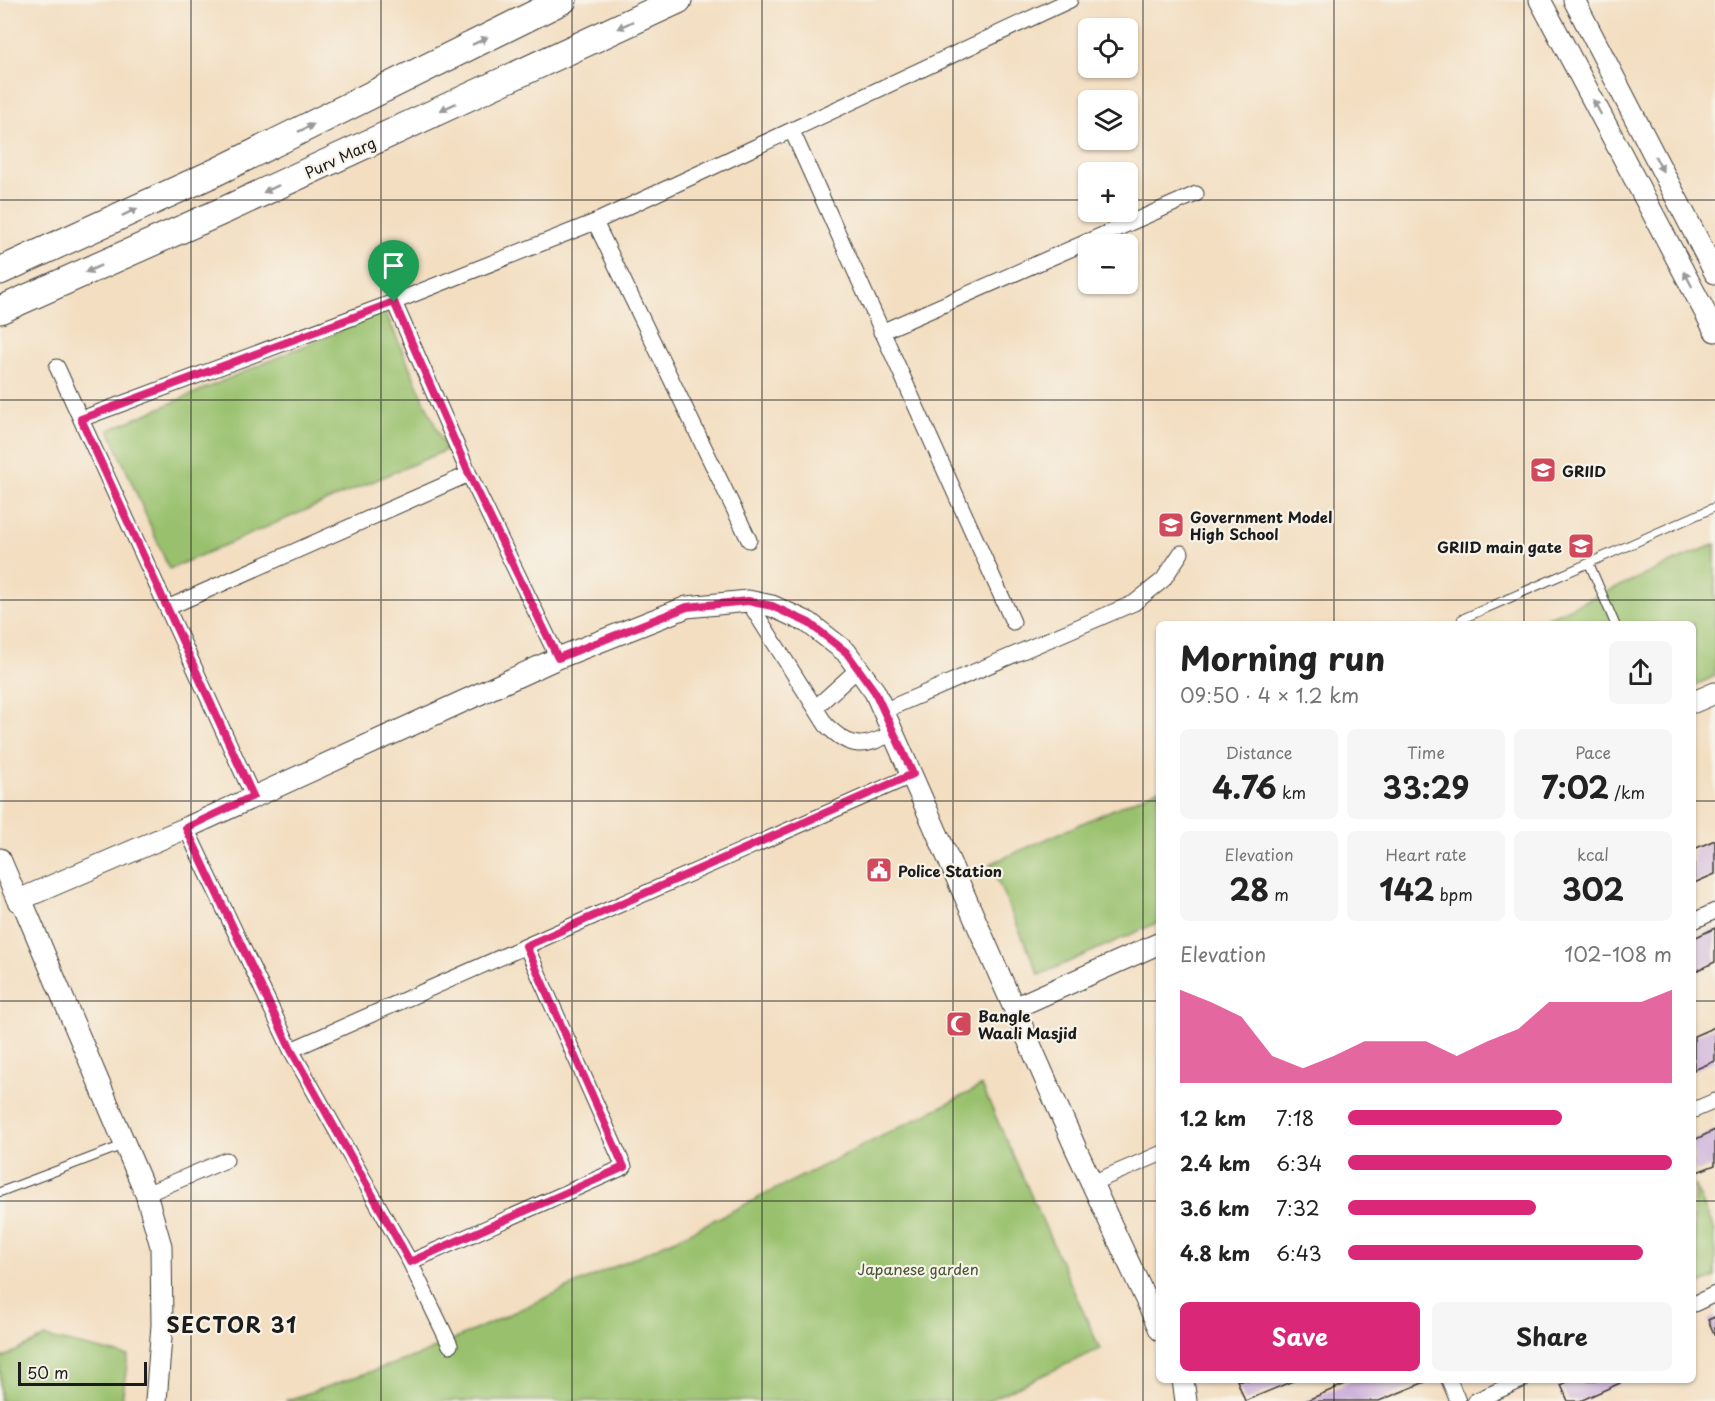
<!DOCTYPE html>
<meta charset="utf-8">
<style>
body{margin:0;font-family:"Playpen Sans",sans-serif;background:#f6f6f6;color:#222;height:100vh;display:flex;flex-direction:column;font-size:22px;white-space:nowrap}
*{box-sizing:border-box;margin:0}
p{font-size:20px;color:#767676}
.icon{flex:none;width:33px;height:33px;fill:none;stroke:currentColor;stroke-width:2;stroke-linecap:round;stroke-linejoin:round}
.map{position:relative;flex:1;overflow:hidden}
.sheet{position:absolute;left:1156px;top:621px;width:540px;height:762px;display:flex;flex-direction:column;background:#fff;border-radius:9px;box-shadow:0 2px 4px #0004}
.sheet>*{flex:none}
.controls{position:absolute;left:1078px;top:18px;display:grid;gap:12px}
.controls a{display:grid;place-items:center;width:60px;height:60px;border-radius:9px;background:#fff;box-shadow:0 2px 4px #0004;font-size:30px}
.scale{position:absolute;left:18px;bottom:15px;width:129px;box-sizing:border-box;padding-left:6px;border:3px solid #1c1c1c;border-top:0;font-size:16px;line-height:21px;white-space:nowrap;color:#1c1c1c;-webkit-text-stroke:4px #f7f3e8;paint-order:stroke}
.pin{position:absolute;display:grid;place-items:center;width:51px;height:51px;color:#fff;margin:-62px -26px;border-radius:50% 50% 50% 0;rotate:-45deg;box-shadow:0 0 6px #0007}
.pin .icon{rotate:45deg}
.round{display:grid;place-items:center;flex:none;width:63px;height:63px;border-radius:9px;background:#f6f6f6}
.headline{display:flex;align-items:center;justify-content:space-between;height:102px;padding:0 24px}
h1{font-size:33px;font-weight:700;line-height:45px}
.metrics{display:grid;grid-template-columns:repeat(3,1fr);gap:9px;height:102px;padding:6px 24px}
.metrics div{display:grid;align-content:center;border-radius:9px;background:#f6f6f6;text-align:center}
.metrics b{font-size:30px;font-weight:700}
.metrics small{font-size:16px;font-weight:400}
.metrics p{font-size:16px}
.chart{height:168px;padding:12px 24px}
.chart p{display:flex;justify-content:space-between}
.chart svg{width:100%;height:108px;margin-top:6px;fill:#db2777;opacity:.7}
.action{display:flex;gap:12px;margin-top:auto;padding:12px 24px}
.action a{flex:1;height:69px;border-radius:9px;background:#db2777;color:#fff;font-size:24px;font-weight:700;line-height:69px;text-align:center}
.action a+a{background:#f6f6f6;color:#222}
ul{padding:0 24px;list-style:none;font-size:20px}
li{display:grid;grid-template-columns:96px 72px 1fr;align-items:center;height:45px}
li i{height:15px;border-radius:8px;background:#db2777}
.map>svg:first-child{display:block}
.green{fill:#99c16d;stroke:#5a6e44;stroke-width:1.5}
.building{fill:#ccaeda}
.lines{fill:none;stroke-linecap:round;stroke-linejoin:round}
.lane-casing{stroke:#3c3935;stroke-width:10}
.street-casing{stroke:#3c3935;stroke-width:17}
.secondary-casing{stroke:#3c3935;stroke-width:23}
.highway-casing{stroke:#3c3935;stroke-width:29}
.lane{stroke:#fff;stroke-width:8}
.street{stroke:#fff;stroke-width:15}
.secondary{stroke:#fff;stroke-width:21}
.highway{stroke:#fff;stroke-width:27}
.oneway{fill:#999}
.route-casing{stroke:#fff;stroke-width:12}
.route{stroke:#db2777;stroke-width:8}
.grid{fill:none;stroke:#1c1c1c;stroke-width:1.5;stroke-opacity:0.55}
.labels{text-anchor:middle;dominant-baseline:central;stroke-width:4.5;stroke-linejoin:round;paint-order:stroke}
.street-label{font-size:15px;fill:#1c1c1c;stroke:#f7f3e8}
.poi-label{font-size:15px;font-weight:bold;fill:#1c1c1c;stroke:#f7f3e8;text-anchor:start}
.park-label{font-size:15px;fill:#485638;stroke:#f7f3e8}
.district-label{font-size:21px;font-weight:bold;letter-spacing:1.5px;fill:#1c1c1c;stroke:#f7f3e8}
</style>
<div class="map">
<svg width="1715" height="1401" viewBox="0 0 1715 1401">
<rect width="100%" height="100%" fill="#f7f3e8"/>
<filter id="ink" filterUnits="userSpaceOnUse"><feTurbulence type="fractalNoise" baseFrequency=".0167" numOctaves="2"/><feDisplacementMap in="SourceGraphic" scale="12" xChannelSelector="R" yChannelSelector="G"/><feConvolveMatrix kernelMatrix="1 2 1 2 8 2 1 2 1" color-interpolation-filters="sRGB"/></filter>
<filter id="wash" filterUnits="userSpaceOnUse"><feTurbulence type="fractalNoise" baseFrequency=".008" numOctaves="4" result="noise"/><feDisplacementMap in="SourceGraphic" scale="24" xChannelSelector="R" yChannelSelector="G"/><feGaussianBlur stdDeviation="1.35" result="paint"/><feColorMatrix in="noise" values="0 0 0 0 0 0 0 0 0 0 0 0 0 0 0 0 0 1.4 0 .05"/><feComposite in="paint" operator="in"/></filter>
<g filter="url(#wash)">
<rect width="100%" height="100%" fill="#f3dec1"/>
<path class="green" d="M 385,311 L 446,450 L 169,569 L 109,430 Z
M 1715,544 L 1715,676 L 1694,686 L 1694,624 L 1533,624 Z
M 1159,789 L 1159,922 L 1039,975 L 990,864 Z
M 982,1086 L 1100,1349 L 987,1401 L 285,1401 L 422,1354 L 682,1236 Z
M 1694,1184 L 1715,1231 L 1715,1277 L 1694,1287 Z
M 45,1337 L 128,1356 L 122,1401 L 0,1401 L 0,1359 Z"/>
<g id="blocks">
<path class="building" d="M 1715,840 L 1715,874 L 1694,883 L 1694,849 Z
M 1715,928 L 1715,962 L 1694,972 L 1694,938 Z
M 1715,1027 L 1715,1061 L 1694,1070 L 1694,1036 Z
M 1715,1130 L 1715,1165 L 1697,1172 L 1694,1165 L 1694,1140 Z
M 1715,1317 L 1715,1336 L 1708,1320 Z
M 1237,1380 L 1295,1380 L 1245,1401 Z
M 1355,1380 L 1430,1380 L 1379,1401 L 1305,1401 Z
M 1571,1380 L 1619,1380 L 1620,1383 L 1580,1401 L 1568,1401 L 1561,1385 Z"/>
</g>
</g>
<g filter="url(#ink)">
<use href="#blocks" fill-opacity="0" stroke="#3c3935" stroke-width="1.5"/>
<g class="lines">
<defs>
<path id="lane" d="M 1462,619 L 1589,563
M 1615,624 L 1589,563 L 1715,507
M 0,1192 L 124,1145"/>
<path id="street" d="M 792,131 L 1013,622
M 595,222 L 749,540
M 394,302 L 469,474 L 558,658
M 881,332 L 1196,194
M 57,367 L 253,796
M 81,419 L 394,302 L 595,222 L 1070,0
M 748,601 L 826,725 C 852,750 863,748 893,733
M 167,608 L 469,474
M 815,708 L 858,669
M 883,711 L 1134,603 L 1163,580 L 1181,553
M 186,828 L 291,1050 L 410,1262 L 450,1345
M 1694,921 L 1715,911
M 291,1050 L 913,775
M 1694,1110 L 1715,1101
M 1092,1183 L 1160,1154
M 146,1194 L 226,1160
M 410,1262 L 624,1167 L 526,946
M 1694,1304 L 1715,1294
M 1449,1380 L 1458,1401
M 1475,1401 L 1522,1380"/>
<path id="secondary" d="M 1540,0 L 1715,331
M 1574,0 L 1715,273
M 1694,702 L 1715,693
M 0,859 L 18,901 L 21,899 L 146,1194 L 161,1246 L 162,1325 L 156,1401
M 21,899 L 186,828 L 558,658 L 687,607 L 748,601 L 772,606 L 809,623 L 846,652 L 875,692 L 1076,1149 L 1160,1330
M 1014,1008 L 1160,943
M 1183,1380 L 1186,1401"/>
<path id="highway" d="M 0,271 L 216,172 L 563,0
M 0,310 L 227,209 L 678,0"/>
</defs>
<use href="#lane" class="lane-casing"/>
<use href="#street" class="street-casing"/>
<use href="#secondary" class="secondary-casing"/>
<use href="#highway" class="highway-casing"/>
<use href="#lane" class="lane"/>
<use href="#street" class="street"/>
<use href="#secondary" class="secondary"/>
<use href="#highway" class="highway"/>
</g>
<defs><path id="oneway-solid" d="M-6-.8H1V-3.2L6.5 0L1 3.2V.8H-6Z" transform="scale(1.5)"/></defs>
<g class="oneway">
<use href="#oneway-solid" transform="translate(625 25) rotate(155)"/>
<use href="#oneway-solid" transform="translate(480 41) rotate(-26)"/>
<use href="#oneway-solid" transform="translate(448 107) rotate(155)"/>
<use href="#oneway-solid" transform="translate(1597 107) rotate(-118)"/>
<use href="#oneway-solid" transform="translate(306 128) rotate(-26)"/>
<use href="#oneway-solid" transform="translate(1659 164) rotate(63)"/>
<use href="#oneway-solid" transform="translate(271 189) rotate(155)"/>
<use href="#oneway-solid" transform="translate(130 212) rotate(-25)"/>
<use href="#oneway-solid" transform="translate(93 269) rotate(156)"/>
<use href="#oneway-solid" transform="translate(1688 279) rotate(-118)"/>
</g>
</g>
<g class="lines" filter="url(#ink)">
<defs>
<path id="route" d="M 394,302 L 469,474 L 558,658 L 687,607 L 748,601 L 772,606 L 809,623 L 846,652 L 875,692 L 913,774 L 526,946 L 624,1167 L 410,1262 L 291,1050 L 186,828 L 253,796 L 81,419 Z"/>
</defs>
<use href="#route" class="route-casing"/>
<use href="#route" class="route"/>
</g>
<path class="grid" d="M 191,0 L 191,1401M 381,0 L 381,1401M 572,0 L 572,1401M 762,0 L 762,1401M 953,0 L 953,1401M 1143,0 L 1143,1401M 1334,0 L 1334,624M 1524,0 L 1524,624M 0,200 L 1089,200M 1128,200 L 1715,200M 0,400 L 1715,400M 0,600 L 1715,600M 0,801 L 1160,801M 1694,801 L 1715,801M 0,1001 L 1160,1001M 1694,1001 L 1715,1001M 0,1201 L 1160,1201M 1694,1201 L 1715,1201M 1334,1380 L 1334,1401M 1524,1380 L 1524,1401"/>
<defs>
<symbol id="university-square" viewBox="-11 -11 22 22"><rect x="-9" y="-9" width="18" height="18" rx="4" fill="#d1495b" stroke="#f7f3e8"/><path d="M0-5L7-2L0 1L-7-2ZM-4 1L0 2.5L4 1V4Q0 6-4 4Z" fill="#fff"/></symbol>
<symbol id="school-square" viewBox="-11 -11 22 22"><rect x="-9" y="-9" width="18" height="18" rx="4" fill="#d1495b" stroke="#f7f3e8"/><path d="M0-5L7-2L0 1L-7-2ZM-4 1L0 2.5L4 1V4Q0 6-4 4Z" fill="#fff"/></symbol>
<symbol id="civic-square" viewBox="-11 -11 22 22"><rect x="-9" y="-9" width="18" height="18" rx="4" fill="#d1495b" stroke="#f7f3e8"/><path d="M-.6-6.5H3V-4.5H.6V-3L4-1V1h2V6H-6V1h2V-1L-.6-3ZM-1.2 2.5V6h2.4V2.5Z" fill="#fff"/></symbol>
<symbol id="mosque-square" viewBox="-11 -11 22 22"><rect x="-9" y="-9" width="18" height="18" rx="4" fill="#d1495b" stroke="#f7f3e8"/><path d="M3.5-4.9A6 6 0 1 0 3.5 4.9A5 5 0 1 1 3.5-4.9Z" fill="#fff"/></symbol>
</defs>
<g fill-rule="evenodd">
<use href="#university-square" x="1528" y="455" width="30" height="30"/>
<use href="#school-square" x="1156" y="510" width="30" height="30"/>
<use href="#university-square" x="1566" y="531" width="30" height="30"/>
<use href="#civic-square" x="864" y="855" width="30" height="30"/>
<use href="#mosque-square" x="944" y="1009" width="30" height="30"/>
</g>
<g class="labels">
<g class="street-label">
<text transform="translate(340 157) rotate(-25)">Purv Marg</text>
</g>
<g class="poi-label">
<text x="1562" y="470">GRIID</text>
<text x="1190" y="516">Government Model<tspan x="1190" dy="17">High School</tspan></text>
<text x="1562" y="546" text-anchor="end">GRIID main gate</text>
<text x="898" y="870">Police Station</text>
<text x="978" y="1015">Bangle<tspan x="978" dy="17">Waali Masjid</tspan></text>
</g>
<g class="park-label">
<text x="918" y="1268">Japanese garden</text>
</g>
<g class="district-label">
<text x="232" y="1324">SECTOR 31</text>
</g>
</g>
</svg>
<div class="controls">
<a><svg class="icon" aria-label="locate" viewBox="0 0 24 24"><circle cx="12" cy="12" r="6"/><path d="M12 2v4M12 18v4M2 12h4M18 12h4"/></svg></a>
<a><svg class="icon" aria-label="layers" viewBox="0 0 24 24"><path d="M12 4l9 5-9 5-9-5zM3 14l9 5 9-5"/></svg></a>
<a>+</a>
<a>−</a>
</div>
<div class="scale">50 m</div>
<div class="pin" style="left:394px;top:302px;background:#1e9e55"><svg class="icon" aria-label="arrive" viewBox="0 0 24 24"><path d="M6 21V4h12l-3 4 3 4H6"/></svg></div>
<section class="sheet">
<div class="headline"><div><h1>Morning run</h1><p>09:50 · 4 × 1.2 km</p></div><a class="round"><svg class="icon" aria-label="share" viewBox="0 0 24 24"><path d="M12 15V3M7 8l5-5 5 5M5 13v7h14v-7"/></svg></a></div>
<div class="metrics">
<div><p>Distance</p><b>4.76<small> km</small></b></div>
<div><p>Time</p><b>33:29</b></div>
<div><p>Pace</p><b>7:02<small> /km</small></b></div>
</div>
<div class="metrics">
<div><p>Elevation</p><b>28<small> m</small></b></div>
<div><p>Heart rate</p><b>142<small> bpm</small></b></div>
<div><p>kcal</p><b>302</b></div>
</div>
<div class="chart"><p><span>Elevation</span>102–108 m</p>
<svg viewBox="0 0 160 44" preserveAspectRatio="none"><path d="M0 44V6L10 11L20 17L30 33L40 38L50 33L60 27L70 27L80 27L90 33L100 27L110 22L120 11L130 11L140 11L150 11L160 6V44z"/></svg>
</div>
<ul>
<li><b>1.2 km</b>7:18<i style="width:66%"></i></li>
<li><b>2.4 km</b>6:34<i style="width:100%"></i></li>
<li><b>3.6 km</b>7:32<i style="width:58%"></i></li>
<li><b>4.8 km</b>6:43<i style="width:91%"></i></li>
</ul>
<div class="action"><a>Save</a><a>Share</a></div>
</section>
</div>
